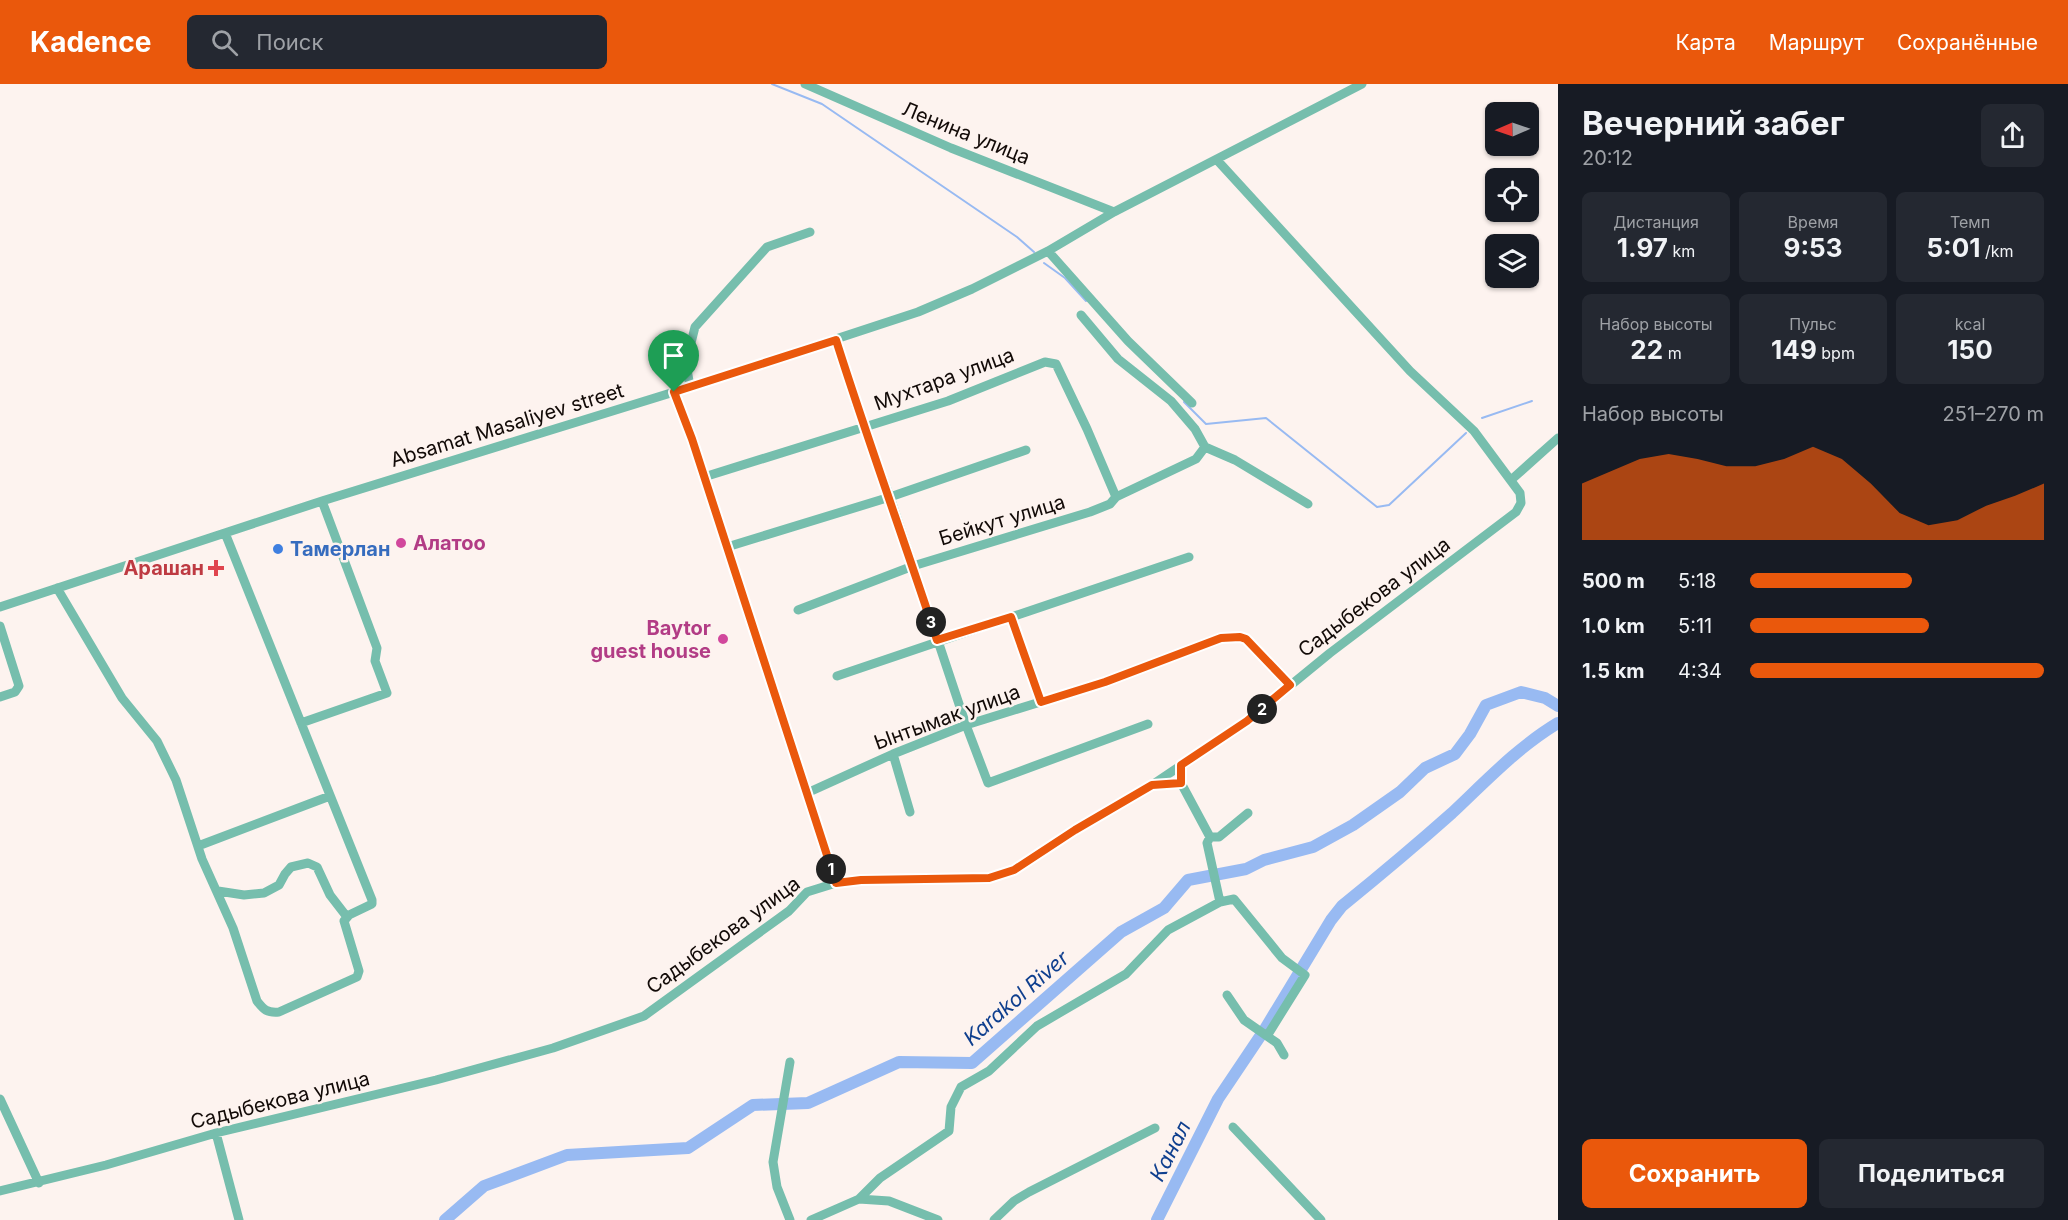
<!DOCTYPE html>
<html lang="ru">
<meta charset="utf-8">
<style>
body{margin:0;font-family:Inter,sans-serif;background:#242831;color:#f1f3f6;height:100vh;display:flex;flex-direction:column;font-size:22px;white-space:nowrap}
*{box-sizing:border-box;margin:0}
p{font-size:20px;color:#9ea1a6}
.icon{flex:none;width:33px;height:33px;fill:none;stroke:currentColor;stroke-width:2;stroke-linecap:round;stroke-linejoin:round}
.map{position:relative;flex:1;overflow:hidden}
.drawer{display:flex;flex-direction:column;background:#171b24;width:510px}
.drawer>*{flex:none}
.needle{width:39px;rotate:268deg}
.fabs{position:absolute;left:1485px;top:18px;display:grid;gap:12px}
.fabs a{display:grid;place-items:center;width:54px;height:54px;border-radius:9px;background:#171b24;box-shadow:0 2px 4px #0004;font-size:30px}
.pin{position:absolute;display:grid;place-items:center;width:51px;height:51px;color:#fff;margin:-62px -26px;border-radius:50% 50% 50% 0;rotate:-45deg;box-shadow:0 0 6px #0007}
.pin .icon{rotate:45deg}
.km{position:absolute;width:30px;height:30px;margin:-15px;border-radius:50%;background:#222;color:#fff;font-size:16px;line-height:30px;text-align:center}
.round{display:grid;place-items:center;flex:none;width:63px;height:63px;border-radius:9px;background:#242831}
.summary{display:flex;align-items:center;justify-content:space-between;height:102px;padding:0 24px}
h1{font-size:33px;font-weight:700;line-height:45px}
.figures{display:grid;grid-template-columns:repeat(3,1fr);gap:9px;height:102px;padding:6px 24px}
.figures div{display:grid;align-content:center;border-radius:9px;background:#242831;text-align:center}
.figures b{font-size:26px;font-weight:700}
.figures small{font-size:16px;font-weight:400}
.figures p{font-size:16px}
.chart{height:168px;padding:12px 24px}
.chart p{display:flex;justify-content:space-between}
.chart svg{width:100%;height:108px;margin-top:6px;fill:#ea580c;opacity:.7}
.cta{display:flex;gap:12px;margin-top:auto;padding:12px 24px}
.cta a{flex:1;height:69px;border-radius:9px;background:#ea580c;color:#fff;font-size:24px;font-weight:700;line-height:69px;text-align:center}
.cta a+a{background:#242831;color:#f1f3f6}
ul{padding:0 24px;list-style:none;font-size:20px}
li{display:grid;grid-template-columns:96px 72px 1fr;align-items:center;height:45px}
li i{height:15px;border-radius:8px;background:#ea580c}
header{display:flex;align-items:center;gap:36px;box-sizing:border-box;height:84px;padding:0 30px;background:#ea580c;color:#fff}
header strong{font-size:28px}
nav{display:flex;gap:33px;margin-inline-start:auto;font-size:21px}
.search{width:420px;height:54px;background:#242831;display:flex;align-items:center;gap:15px;box-sizing:border-box;padding:0 21px;border-radius:9px;color:#9ea1a6;font-size:22px}
main{display:flex;flex:1;min-height:0}
.map>svg:first-child{display:block}
.lines{fill:none;stroke-linecap:round;stroke-linejoin:round}
.stream{stroke:#98baf2;stroke-width:2}
.river{stroke:#98baf2;stroke-width:12}
.minor{stroke:#76bead;stroke-width:9}
.route-casing{stroke:#fff;stroke-width:12}
.route{stroke:#ea580c;stroke-width:8}
.hotel-dot{fill:#d1479c;stroke:#fdf3ef;stroke-width:2}
.shop-dot{fill:#3f7fe0;stroke:#fdf3ef;stroke-width:2}
.health-dot{fill:#e0444e;stroke:#fdf3ef;stroke-width:2}
.labels{text-anchor:middle;dominant-baseline:central;stroke-width:5;stroke-linejoin:round;paint-order:stroke}
.street-label{font-size:20px;fill:#120a07;stroke:#fdf3ef}
.hotel-label{font-size:20px;font-weight:bold;fill:#b23c85;stroke:#fdf3ef;text-anchor:start}
.shop-label{font-size:20px;font-weight:bold;fill:#366cbe;stroke:#fdf3ef;text-anchor:start}
.health-label{font-size:20px;font-weight:bold;fill:#be3a42;stroke:#fdf3ef;text-anchor:end}
.water-label{font-size:21px;font-style:italic;fill:#0f3f8e;stroke:#fdf3ef}
</style>
<header>
<strong>Kadence</strong>
<div class="search"><svg class="icon" aria-label="search" viewBox="0 0 24 24"><circle cx="10" cy="10" r="6"/><path d="M15 15l6 6"/></svg>Поиск</div>
<nav><a>Карта</a><a>Маршрут</a><a>Сохранённые</a></nav>
</header>
<main>
<div class="map">
<svg width="1558" height="1136" viewBox="0 0 1558 1136">
<rect width="100%" height="100%" fill="#fdf3ef"/>
<g class="lines">
<path class="stream" d="M 772,0 L 822,20 L 1017,153 L 1034,168
M 1044,179 L 1065,194 L 1086,217
M 1184,318 L 1206,340 L 1266,334 L 1377,423 L 1389,421 L 1466,349
M 1482,334 L 1532,317"/>
<path class="river" d="M 445,1136 L 484,1102 L 567,1071 L 688,1064 L 753,1021 L 808,1019 L 899,978 L 972,979 L 1121,848 L 1164,824 L 1188,796 L 1246,785 L 1264,776 L 1313,763 L 1353,741 L 1400,708 L 1425,684 L 1455,670 L 1470,650 L 1486,621 L 1521,608 L 1545,614 L 1558,622
M 1157,1136 L 1218,1015 L 1265,945 L 1331,836 L 1342,822 C 1379,792 1416,761 1452,729 C 1486,697 1518,663 1558,639"/>
<path class="minor" d="M 805,0 L 951,64 L 1114,128
M 1048,167 L 1128,257 L 1192,319
M 1081,231 L 1118,275 L 1171,317 L 1195,345 L 1205,363 L 1235,376 L 1308,420
M 836,256 L 856,321 L 890,413 L 966,641 L 988,699 L 1148,640
M 690,303 L 686,279 L 695,243 L 767,163 L 810,148
M 674,308 L 692,355 L 836,799
M 704,393 L 948,317 L 1045,278 L 1056,280 L 1087,345 L 1116,413
M 1511,396 L 1558,354
M 727,463 L 890,413 L 1026,366
M 57,504 L 122,614 L 157,657 L 176,696 L 202,775 L 233,844 L 257,917 C 264,926 267,929 279,928 L 357,893 L 359,887 L 344,837 L 349,831 L 372,820 L 372,816 L 225,449
M 0,523 L 322,417 L 674,308 L 918,228 L 972,205 L 1048,167 L 1114,128 L 1362,0
M 798,526 L 913,482 L 1090,428 L 1110,420 L 1116,413 L 1196,375 L 1205,363
M 1011,533 L 1041,618
M 0,542 L 19,602 L 15,608 L 0,613
M 837,592 L 1189,473
M 301,639 L 387,609 L 375,577 L 377,564 L 322,417
M 893,670 L 910,728
M 1154,701 L 1181,699 L 1210,753 L 1207,759 L 1220,818
M 807,709 L 893,670 L 966,641 L 1105,598 L 1221,554 L 1240,553 L 1246,555 L 1290,601
M 1210,753 L 1219,753 L 1248,729
M 198,762 L 330,712
M 218,807 L 244,811 L 264,809 L 279,801 L 285,790 L 291,783 L 308,779 L 317,783 L 330,811 L 347,833
M 1227,911 L 1244,936 L 1277,959 L 1284,971
M 790,978 L 773,1078 L 777,1103 L 790,1136
M 0,1015 L 39,1099
M 1233,1043 L 1321,1136
M 216,1049 L 239,1136
M 0,1107 L 106,1081 L 216,1049 L 436,996 L 553,964 L 644,932 L 789,827 L 807,808 L 836,799 L 861,796 L 989,794 L 1014,786 L 1075,746 L 1152,701 L 1247,637 L 1330,569 L 1516,428 L 1521,419 L 1520,409 L 1474,347 L 1410,287 L 1217,76
M 859,1115 L 880,1094 L 949,1047 L 951,1023 L 961,1003 L 989,987 L 1037,942 L 1126,890 L 1168,846 L 1220,818 L 1234,815 L 1282,874 L 1305,891 L 1267,952
M 811,1136 L 859,1115 L 889,1117 L 938,1136
M 994,1136 L 1014,1117 L 1029,1108 L 1155,1044"/>
</g>
<g class="lines">
<defs>
<path id="route" d="M 836,256 C 868,357 904,456 937,556 L 1011,533 L 1041,618 L 1105,598 L 1221,554 L 1240,553 L 1246,555 L 1290,601 L 1247,637 L 1181,681 L 1181,699 L 1152,701 L 1075,746 L 1014,786 L 989,794 L 861,796 L 836,799 L 692,355 L 674,308 Z"/>
</defs>
<use href="#route" class="route-casing"/>
<use href="#route" class="route"/>
</g>
<g class="hotel-dot">
<circle cx="401" cy="459" r="6"/>
<circle cx="723" cy="555" r="6"/>
</g>
<circle class="shop-dot" cx="278" cy="465" r="6"/>
<path class="health-dot" d="M213 475h6v6h6v6h-6v6h-6v-6h-6v-6h6z"/>
<g class="labels">
<g class="street-label">
<text transform="translate(966 49) rotate(22)">Ленина улица</text>
<text transform="translate(944 295) rotate(-20)">Мухтара улица</text>
<text transform="translate(507 341) rotate(-17)">Absamat Masaliyev street</text>
<text transform="translate(1002 436) rotate(-17)">Бейкут улица</text>
<text transform="translate(1374 513) rotate(-37)">Садыбекова улица</text>
<text transform="translate(947 633) rotate(-20)">Ынтымак улица</text>
<text transform="translate(723 851) rotate(-36)">Садыбекова улица</text>
<text transform="translate(280 1016) rotate(-14)">Садыбекова улица</text>
</g>
<g class="hotel-label">
<text x="413" y="459">Алатоо</text>
<text x="711" y="544" text-anchor="end">Baytor<tspan x="711" dy="23">guest house</tspan></text>
</g>
<g class="shop-label">
<text x="290" y="465">Тамерлан</text>
</g>
<g class="health-label">
<text x="204" y="484">Арашан</text>
</g>
<g class="water-label">
<text transform="translate(1016 914) rotate(-41)">Karakol River</text>
<text transform="translate(1170 1067) rotate(-63)">Канал</text>
</g>
</g>
</svg>
<div class="fabs">
<a><svg class="needle" viewBox="-14 -14 28 28"><path d="M0-13l5 13h-10z" fill="#e53935"/><path d="M0 13l5-13h-10z" fill="#9ea1a6"/></svg></a>
<a><svg class="icon" aria-label="locate" viewBox="0 0 24 24"><circle cx="12" cy="12" r="6"/><path d="M12 2v4M12 18v4M2 12h4M18 12h4"/></svg></a>
<a><svg class="icon" aria-label="layers" viewBox="0 0 24 24"><path d="M12 4l9 5-9 5-9-5zM3 14l9 5 9-5"/></svg></a>
</div>
<div class="pin" style="left:674px;top:308px;background:#1e9e55"><svg class="icon" aria-label="arrive" viewBox="0 0 24 24"><path d="M6 21V4h12l-3 4 3 4H6"/></svg></div>
<b class="km" style="left:831px;top:785px">1</b>
<b class="km" style="left:1262px;top:625px">2</b>
<b class="km" style="left:931px;top:538px">3</b>
</div>
<section class="drawer">
<div class="summary"><div><h1>Вечерний забег</h1><p>20:12</p></div><a class="round"><svg class="icon" aria-label="share" viewBox="0 0 24 24"><path d="M12 15V3M7 8l5-5 5 5M5 13v7h14v-7"/></svg></a></div>
<div class="figures">
<div><p>Дистанция</p><b>1.97<small> km</small></b></div>
<div><p>Время</p><b>9:53</b></div>
<div><p>Темп</p><b>5:01<small> /km</small></b></div>
</div>
<div class="figures">
<div><p>Набор высоты</p><b>22<small> m</small></b></div>
<div><p>Пульс</p><b>149<small> bpm</small></b></div>
<div><p>kcal</p><b>150</b></div>
</div>
<div class="chart"><p><span>Набор высоты</span>251–270 m</p>
<svg viewBox="0 0 160 44" preserveAspectRatio="none"><path d="M0 44V21L10 16L20 11L30 9L40 11L50 14L60 14L70 11L80 6L90 11L100 21L110 33L120 38L130 36L140 30L150 26L160 21V44z"/></svg>
</div>
<ul>
<li><b>500 m</b>5:18<i style="width:55%"></i></li>
<li><b>1.0 km</b>5:11<i style="width:61%"></i></li>
<li><b>1.5 km</b>4:34<i style="width:100%"></i></li>
</ul>
<div class="cta"><a>Сохранить</a><a>Поделиться</a></div>
</section>
</main>
